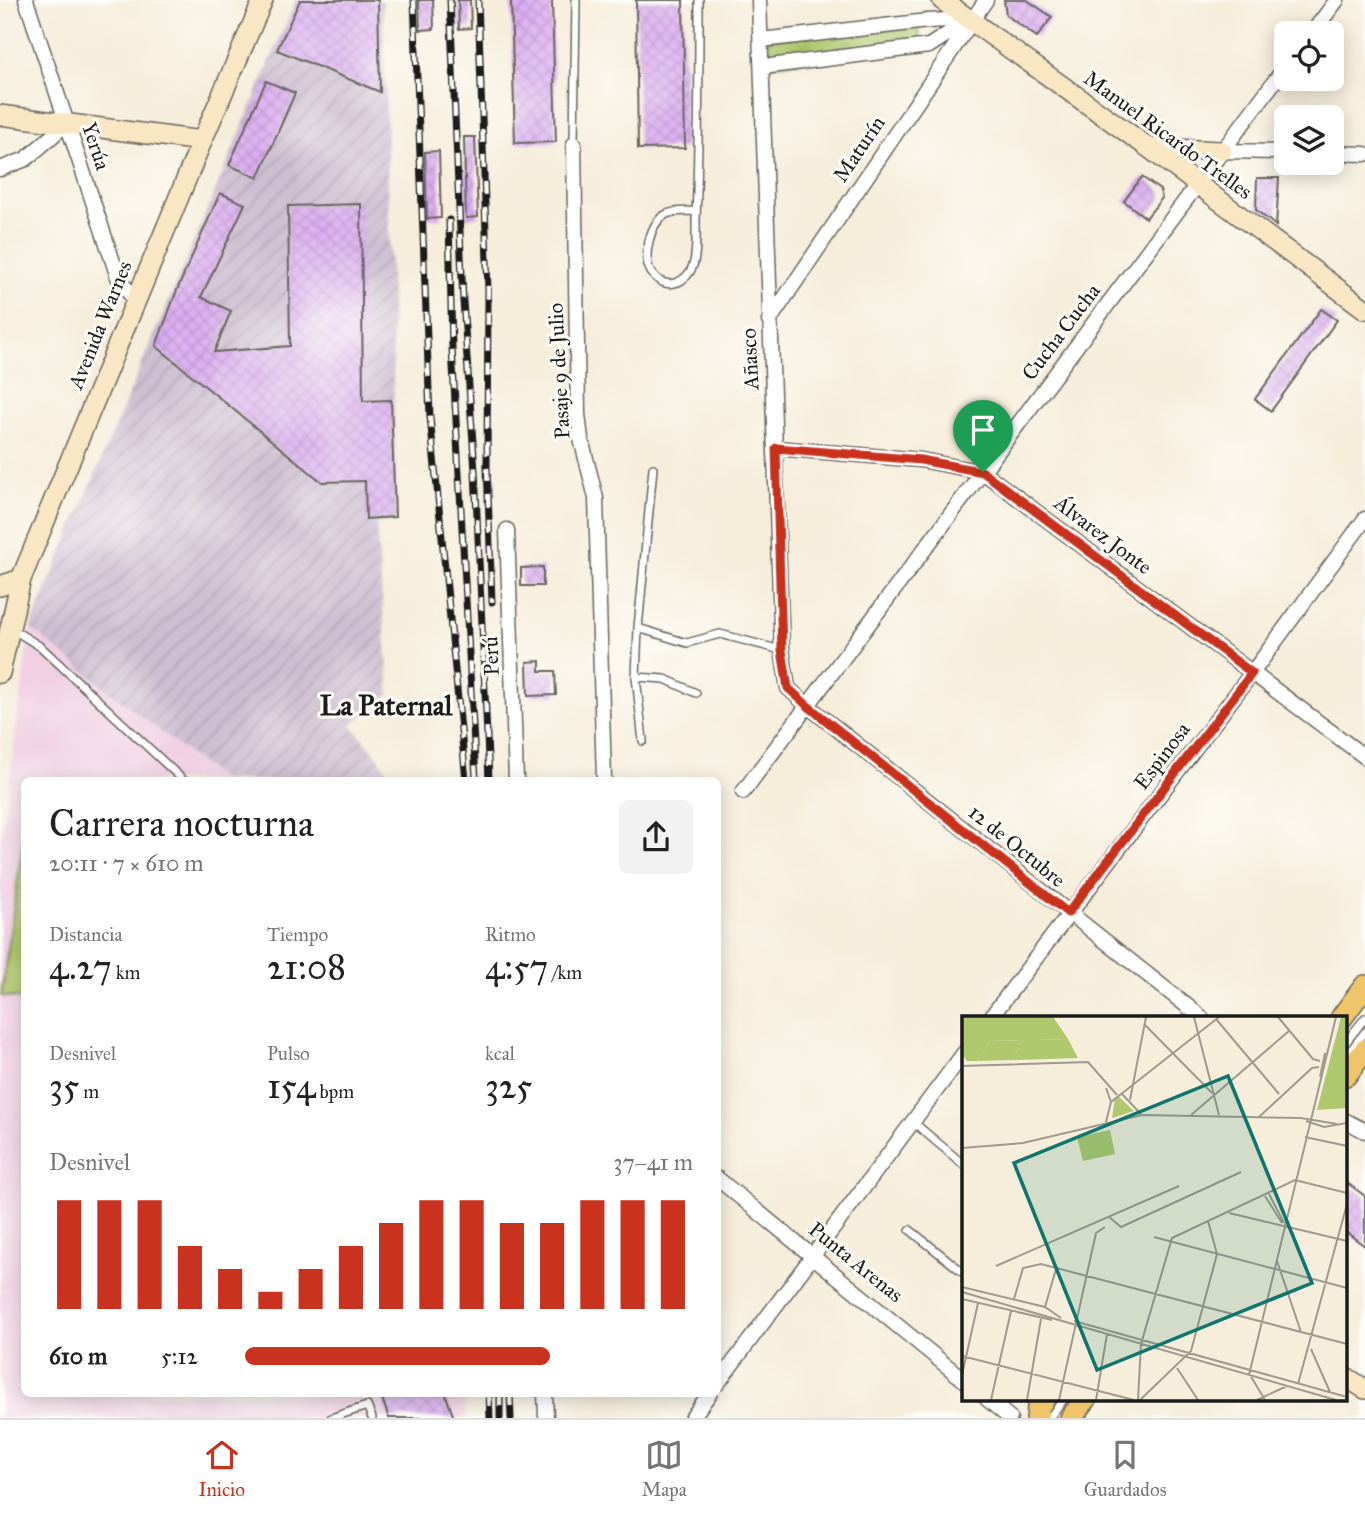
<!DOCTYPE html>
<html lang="es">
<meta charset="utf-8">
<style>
body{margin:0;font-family:"IM FELL Great Primer",serif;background:#f2f2f2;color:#222;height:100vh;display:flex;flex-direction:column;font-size:26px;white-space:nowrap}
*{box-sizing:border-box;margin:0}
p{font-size:23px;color:#767676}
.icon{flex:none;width:38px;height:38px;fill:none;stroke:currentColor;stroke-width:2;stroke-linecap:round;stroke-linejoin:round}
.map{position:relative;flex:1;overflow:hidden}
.sheet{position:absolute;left:21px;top:777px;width:700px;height:620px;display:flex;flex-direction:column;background:#fff;border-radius:10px;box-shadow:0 4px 18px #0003}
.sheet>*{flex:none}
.controls{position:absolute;left:1274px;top:21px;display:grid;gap:14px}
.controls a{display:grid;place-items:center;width:70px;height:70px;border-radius:10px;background:#fff;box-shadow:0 4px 18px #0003;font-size:35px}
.pin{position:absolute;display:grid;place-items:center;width:60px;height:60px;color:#fff;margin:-72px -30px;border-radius:50% 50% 50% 0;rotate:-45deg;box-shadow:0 0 7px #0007}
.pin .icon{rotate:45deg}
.round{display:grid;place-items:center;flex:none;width:74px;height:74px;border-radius:10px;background:#f2f2f2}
.summary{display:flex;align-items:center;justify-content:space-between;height:119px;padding:0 28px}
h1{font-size:38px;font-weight:600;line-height:52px}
.stats{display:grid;grid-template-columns:repeat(3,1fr);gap:10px;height:119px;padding:7px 28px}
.stats div{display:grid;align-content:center}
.stats b{font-size:35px;font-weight:600}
.stats small{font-size:19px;font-weight:400}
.stats p{font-size:19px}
.chart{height:196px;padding:14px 28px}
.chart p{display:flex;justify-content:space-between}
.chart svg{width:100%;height:126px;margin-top:7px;stroke:#c8321e;stroke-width:6}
ul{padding:0 28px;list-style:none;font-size:23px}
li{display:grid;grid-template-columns:112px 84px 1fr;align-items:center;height:52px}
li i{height:18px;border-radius:9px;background:#c8321e}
.dock{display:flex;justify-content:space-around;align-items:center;height:98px;border-top:2px solid #e0e0e0;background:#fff;font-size:19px;color:#767676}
.dock a{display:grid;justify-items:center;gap:4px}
.dock .active{color:#c8321e}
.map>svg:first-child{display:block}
.built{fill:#f1d0e4}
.industrial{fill:url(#industrial-furrows)}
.park{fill:url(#park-tufts);stroke:#667245;stroke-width:2}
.garden{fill:#afc86e;stroke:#667245;stroke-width:2}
.building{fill:url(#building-cross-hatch)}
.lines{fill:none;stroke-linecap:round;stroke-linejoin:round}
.lane-casing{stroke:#68655e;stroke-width:10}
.street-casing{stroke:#68655e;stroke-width:17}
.secondary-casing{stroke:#68655e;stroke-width:22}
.primary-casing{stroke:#68655e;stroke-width:24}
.lane{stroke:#fff;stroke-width:7}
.street{stroke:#fff;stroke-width:14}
.secondary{stroke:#f9e7c3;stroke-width:19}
.primary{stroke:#f0c469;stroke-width:21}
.rail-casing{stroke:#1c1c1c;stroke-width:7}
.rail{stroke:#fdfcf7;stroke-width:4.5;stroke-dasharray:13;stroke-linecap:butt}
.route-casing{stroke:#fff;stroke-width:14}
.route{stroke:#c8321e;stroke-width:9}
.labels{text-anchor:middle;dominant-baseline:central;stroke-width:6;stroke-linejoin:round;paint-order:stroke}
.street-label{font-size:21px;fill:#1c1c1c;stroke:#fdfcf7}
.district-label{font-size:28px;font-weight:bold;fill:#1c1c1c;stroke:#fdfcf7}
.inset-road{fill:none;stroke:#9f998e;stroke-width:2}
.view{fill:#0f766e;fill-opacity:0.15;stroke:#0f766e;stroke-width:3.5}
.inset-edge{fill:none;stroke:#1c1c1c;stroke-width:3.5}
</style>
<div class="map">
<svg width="1365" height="1418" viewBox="0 0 1365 1418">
<defs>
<pattern id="industrial-furrows" width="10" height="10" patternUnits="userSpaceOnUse" patternTransform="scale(1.75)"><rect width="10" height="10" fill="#cebed1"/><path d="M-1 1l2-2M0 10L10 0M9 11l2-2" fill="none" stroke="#b0a3b3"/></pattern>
<pattern id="park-tufts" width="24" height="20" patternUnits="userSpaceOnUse" patternTransform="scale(1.75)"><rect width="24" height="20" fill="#afc86e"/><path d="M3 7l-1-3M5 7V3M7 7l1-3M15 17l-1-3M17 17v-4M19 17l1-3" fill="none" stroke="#96ab5f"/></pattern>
<pattern id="building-cross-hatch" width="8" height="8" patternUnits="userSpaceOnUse" patternTransform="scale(1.75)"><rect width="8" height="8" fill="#dbadf1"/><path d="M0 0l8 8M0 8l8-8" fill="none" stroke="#bb94ce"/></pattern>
</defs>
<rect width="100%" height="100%" fill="#fdfcf7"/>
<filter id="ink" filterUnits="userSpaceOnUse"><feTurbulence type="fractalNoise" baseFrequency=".0143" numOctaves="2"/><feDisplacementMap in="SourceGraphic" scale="14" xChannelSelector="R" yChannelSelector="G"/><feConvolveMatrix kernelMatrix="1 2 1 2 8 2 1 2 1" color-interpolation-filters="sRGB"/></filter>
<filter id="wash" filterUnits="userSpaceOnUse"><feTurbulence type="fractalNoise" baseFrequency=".00686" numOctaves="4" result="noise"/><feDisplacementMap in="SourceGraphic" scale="28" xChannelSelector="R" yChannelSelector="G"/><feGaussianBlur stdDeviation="1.57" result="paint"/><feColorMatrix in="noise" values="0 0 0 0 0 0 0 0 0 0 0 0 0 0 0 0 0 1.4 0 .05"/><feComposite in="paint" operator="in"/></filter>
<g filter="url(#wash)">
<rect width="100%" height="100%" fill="#f6edda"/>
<path class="built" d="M 30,628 L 222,780 L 24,780 L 24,1393 L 465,1393 L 466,1418 L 0,1418 L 0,847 Z"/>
<path class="industrial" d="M 296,0 L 383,0 L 397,521 L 376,523 L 390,694 L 351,725 L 378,756 L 393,780 L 222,780 L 30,628 Z"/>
<path class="park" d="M 917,27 L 920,33 L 920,42 L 762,67 L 761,40 Z"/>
<path class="garden" d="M 24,837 L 24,999 L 1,996 Z"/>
<g id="blocks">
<path class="building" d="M 300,0 L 378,0 L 380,92 L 277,50 Z
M 419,0 L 433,0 L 434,29 L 420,30 Z
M 458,0 L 470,0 L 471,28 L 459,29 Z
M 511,0 L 552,0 L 556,142 L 515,143 Z
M 636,0 L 683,0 L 685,148 L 638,149 Z
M 1004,0 L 1027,0 L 1052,17 L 1037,37 L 1006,15 Z
M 266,81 L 295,93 L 258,178 L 229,165 Z
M 464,137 L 475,137 L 478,217 L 466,218 Z
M 439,151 L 441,218 L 427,219 L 425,152 Z
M 1142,177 L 1160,190 L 1162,198 L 1146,218 L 1124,201 Z
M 1257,178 L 1279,178 L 1276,226 L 1256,210 Z
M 220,193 L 245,204 L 201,297 L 231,311 L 214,352 L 290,346 L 288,206 L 361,204 L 363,401 L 391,400 L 395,517 L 366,519 L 365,481 L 322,482 L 156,346 L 177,290 Z
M 1321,309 L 1337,320 L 1271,411 L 1255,399 Z
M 543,567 L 543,586 L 521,586 L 521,568 Z
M 540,661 L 540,671 L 555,671 L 556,695 L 528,696 L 527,662 Z
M 1346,1182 L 1365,1196 L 1365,1246 L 1346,1232 Z
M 380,1393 L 445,1393 L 454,1418 L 389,1418 Z"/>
</g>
</g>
<g filter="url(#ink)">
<use href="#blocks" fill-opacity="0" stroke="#68655e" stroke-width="2"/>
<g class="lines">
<defs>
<path id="lane" d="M 574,144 L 576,0
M 696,211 C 687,212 673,210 665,215 C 650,223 642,258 651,272 C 665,293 689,283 694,262 C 697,249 696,233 696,219 C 699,146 699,73 699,0
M 653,468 L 638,628 L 687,643 L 720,634 L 781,650
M 638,628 L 636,677 L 643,741
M 12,629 L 41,647 L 183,780
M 636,677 L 665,679 L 696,693
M 1346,1042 L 1365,1018
M 1346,1056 L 1365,1032
M 913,1122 L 964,1165
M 910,1230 L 964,1273
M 331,1418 L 367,1406 L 372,1418
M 1049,1418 L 1064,1399"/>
<path id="street" d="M 26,0 L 118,277 L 135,301
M 759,0 L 782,650 L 788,688 L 808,706 L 1201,1017
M 1312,33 L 1337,0
M 761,40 L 928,21 L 968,19
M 762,67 L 929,46 L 966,22
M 574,144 L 578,414 L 581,439 L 596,498 L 604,780
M 1222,151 L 1286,152
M 1332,153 L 1365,154
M 0,169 L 26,159 L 66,124
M 769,321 L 986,0
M 776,448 L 921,460 L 983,472 L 1365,757
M 507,530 L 516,780
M 743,792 L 1286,66
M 991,1017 L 1252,673 L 1365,519
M 1346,1121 L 1365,1131
M 718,1179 L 964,1380
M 718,1383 L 964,1053
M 545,1393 L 546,1418
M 987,1399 L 1010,1418
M 692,1418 L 710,1393"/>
<path id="secondary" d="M 942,0 L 1149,148 L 1365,309
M 0,115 L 202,141
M 1149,148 L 1222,151
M 0,586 L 21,579
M 0,673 L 21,579 L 202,141 L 263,0
M 1346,1377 L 1365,1389"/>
<path id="primary" d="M 1342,1017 L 1365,986
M 1346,1075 L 1365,1050
M 1037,1418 L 1038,1407 L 1044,1399
M 1071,1418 L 1086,1399"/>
</defs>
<use href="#lane" class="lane-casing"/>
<use href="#street" class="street-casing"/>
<use href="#secondary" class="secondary-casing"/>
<use href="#primary" class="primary-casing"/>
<use href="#lane" class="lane"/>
<use href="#street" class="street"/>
<use href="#secondary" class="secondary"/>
<use href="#primary" class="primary"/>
<defs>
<path id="rail" d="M 414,0 L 430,417 L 466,780
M 450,0 L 463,301 L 475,471 L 489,780
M 478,0 L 488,291 L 487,466 L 492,602
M 449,220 L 452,348 L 476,780
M 489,1393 L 490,1418
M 500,1393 L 500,1418
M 510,1393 L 511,1418"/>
</defs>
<use href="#rail" class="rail-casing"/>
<use href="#rail" class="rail"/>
</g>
</g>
<g class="lines" filter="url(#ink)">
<defs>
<path id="route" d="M 776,448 L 921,460 L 983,472 L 1252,673 L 1068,913 L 808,706 L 788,688 L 782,650 Z"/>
</defs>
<use href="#route" class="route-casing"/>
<use href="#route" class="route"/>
</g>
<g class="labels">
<g class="street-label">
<text transform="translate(1168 135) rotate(36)">Manuel Ricardo Trelles</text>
<text transform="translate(96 146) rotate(72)">Yerúa</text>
<text transform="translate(859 149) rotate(-56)">Maturín</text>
<text transform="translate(100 325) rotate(-68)">Avenida Warnes</text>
<text transform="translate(1061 332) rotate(-53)">Cucha Cucha</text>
<text transform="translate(750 359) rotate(-93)">Añasco</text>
<text transform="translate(559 371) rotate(-93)">Pasaje 9 de Julio</text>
<text transform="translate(1103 535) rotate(37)">Álvarez Jonte</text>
<text transform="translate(491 656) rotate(-92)">Perú</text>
<text transform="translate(1162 756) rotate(-53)">Espinosa</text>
<text transform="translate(1017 846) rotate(39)">12 de Octubre</text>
<text transform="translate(856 1262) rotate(39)">Punta Arenas</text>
</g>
<g class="district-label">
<text x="386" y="705">La Paternal</text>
</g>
</g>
<g transform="translate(962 1016)">
<rect width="385" height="385" fill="#f6edda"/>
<path d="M 106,23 L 116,42 L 86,43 L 73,24 ZM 61,24 L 50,44 L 15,45 L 28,25 Z" fill="#afc86e"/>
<path d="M 379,1 L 385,1 L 385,92 L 355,94 Z" fill="#afc86e"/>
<path d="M 0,1 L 91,1 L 106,23 L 74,24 L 86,43 L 50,44 L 61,24 L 28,25 L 15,45 L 5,45 L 0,38 ZM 156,80 L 172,95 L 150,102 L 153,82 Z" fill="#afc86e"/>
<path d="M 148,114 L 153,138 L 121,145 L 115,121 Z" fill="#afc86e"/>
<path class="inset-road" d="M 232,1 L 257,99M 316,1 L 351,43 L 358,45M 254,3 L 317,78M 183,9 L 250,77M 0,50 L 126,46 L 155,79M 358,61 L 363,37M 144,72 L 149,86 L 144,106M 159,77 L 179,98M 168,84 L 184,1M 149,86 L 257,1M 229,99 L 327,15M 297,101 L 350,52 L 357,51M 344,105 L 362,111 L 385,107M 343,121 L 385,130M 0,132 L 61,127 L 180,99 L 339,102 L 375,108M 307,178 L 322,207M 303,180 L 320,207M 267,197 L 385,225M 147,201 L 159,211 L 279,156M 192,221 L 385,272M 315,245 L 339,316M 34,250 L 217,170M 0,271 L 83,291 L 99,302M 0,276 L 374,384M 0,283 L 90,304M 52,283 L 61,252 L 79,248 L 385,328M 83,291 L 94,253M 112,305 L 385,381M 349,333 L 368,376M 0,340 L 172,384M 215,352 L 236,384M 0,359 L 16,287M 287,359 L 374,1M 288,359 L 303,384M 336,368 L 385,188M 29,384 L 49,295M 65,384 L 79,303M 97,384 L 134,217 L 143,211M 134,384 L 145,318M 176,384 L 179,328 L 210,222 L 333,164 L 385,177M 178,384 L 229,335 L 255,238 L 246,205M 295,384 L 325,370"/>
<path class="view" d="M 266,60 L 350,267 L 135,354 L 52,147 Z"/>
<rect width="385" height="385" class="inset-edge"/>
</g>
</svg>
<div class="controls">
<a><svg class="icon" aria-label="locate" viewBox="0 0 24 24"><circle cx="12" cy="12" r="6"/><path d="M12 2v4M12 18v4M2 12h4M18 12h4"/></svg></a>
<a><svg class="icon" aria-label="layers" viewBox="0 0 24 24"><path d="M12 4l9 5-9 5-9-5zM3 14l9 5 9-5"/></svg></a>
</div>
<div class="pin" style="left:983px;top:472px;background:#1e9e55"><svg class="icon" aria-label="arrive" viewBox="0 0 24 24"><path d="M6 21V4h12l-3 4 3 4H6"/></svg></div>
<section class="sheet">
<div class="summary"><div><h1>Carrera nocturna</h1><p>20:11 · 7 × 610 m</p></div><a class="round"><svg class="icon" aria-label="share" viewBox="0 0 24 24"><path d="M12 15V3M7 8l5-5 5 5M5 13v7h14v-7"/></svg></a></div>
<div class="stats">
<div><p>Distancia</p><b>4.27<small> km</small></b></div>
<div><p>Tiempo</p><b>21:08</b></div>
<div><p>Ritmo</p><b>4:57<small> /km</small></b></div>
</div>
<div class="stats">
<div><p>Desnivel</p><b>35<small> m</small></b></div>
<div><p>Pulso</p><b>154<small> bpm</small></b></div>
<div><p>kcal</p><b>325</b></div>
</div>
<div class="chart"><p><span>Desnivel</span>37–41 m</p>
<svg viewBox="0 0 160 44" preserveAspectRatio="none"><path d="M5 44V6M15 44V6M25 44V6M35 44V22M45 44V30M55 44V38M65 44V30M75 44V22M85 44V14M95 44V6M105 44V6M115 44V14M125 44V14M135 44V6M145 44V6M155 44V6"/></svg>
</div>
<ul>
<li><b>610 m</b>5:12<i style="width:68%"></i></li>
</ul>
</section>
</div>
<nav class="dock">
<a class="active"><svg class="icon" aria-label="home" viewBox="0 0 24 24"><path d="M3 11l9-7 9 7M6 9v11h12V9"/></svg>Inicio</a>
<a><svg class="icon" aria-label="map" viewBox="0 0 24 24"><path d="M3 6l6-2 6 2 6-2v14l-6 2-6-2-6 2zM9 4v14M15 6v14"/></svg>Mapa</a>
<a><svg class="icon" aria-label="saved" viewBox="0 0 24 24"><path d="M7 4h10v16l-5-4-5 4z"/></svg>Guardados</a>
</nav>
